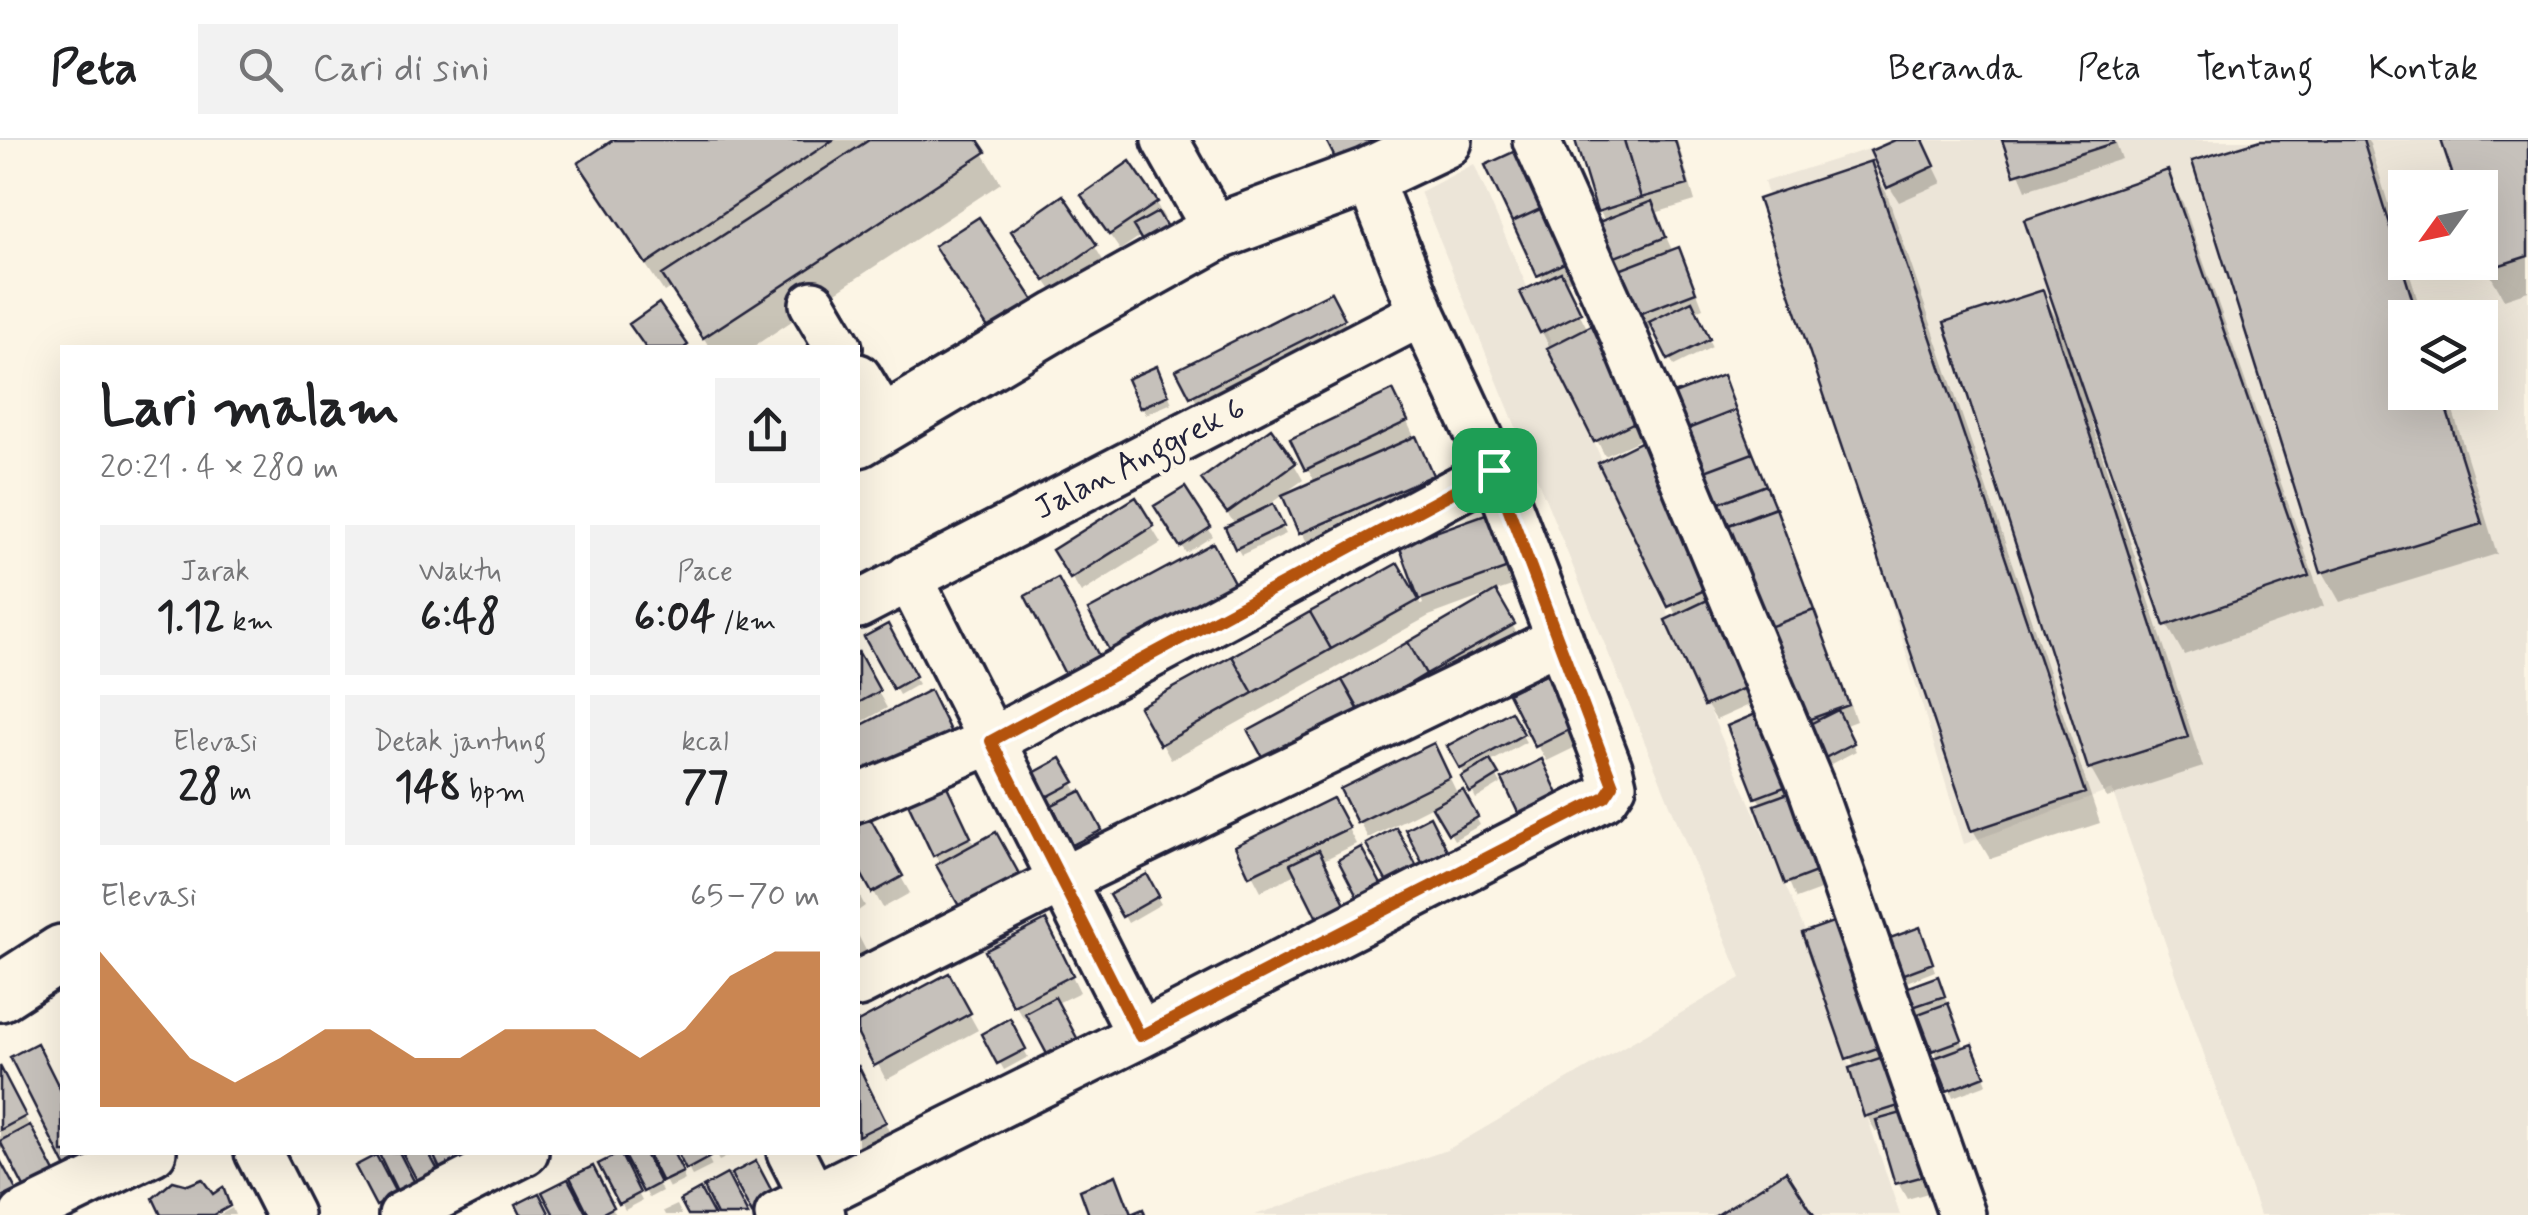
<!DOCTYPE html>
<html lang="id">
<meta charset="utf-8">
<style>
body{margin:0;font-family:Mynerve,sans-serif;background:#f2f2f2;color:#202124;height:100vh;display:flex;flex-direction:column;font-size:38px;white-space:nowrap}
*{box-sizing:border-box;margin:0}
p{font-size:32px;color:#757577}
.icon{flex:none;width:55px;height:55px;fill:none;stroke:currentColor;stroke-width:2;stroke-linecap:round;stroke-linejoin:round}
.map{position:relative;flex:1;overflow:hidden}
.panel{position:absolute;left:60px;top:205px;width:800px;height:810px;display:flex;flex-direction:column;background:#fff;border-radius:0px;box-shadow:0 10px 40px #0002}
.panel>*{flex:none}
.needle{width:65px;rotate:237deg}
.tools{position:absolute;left:2388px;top:30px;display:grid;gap:20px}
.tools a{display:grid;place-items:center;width:110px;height:110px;border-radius:0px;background:#fff;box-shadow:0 10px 40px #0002;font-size:50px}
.pin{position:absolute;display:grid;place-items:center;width:85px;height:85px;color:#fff;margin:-42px;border-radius:20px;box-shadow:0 5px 15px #0006}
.round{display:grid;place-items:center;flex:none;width:105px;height:105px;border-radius:0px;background:#f2f2f2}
.head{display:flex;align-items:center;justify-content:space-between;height:170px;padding:0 40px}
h1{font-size:55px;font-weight:800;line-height:75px}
.metrics{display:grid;grid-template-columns:repeat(3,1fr);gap:15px;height:170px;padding:10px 40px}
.metrics div{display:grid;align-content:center;border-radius:0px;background:#f2f2f2;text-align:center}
.metrics b{font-size:42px;font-weight:800}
.metrics small{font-size:28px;font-weight:400}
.metrics p{font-size:28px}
.chart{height:280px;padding:20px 40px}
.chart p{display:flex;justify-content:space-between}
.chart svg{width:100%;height:180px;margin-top:10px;fill:#b45309;opacity:.7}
header{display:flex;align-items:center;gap:60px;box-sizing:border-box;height:140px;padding:0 50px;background:#fff;border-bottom:2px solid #e0e0e0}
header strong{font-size:48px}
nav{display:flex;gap:55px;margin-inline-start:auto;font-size:35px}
.search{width:700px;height:90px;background:#f2f2f2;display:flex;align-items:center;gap:25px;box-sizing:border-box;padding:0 35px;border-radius:0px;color:#757577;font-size:38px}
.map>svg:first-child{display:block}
.built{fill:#ece5d8;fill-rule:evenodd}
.shadow{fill:#0003}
.building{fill:#c6c1bb;stroke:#22223b;stroke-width:2.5}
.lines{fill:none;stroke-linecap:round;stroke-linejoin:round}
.street-casing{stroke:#22223b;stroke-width:52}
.secondary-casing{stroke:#22223b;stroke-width:62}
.street{stroke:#fcf5e5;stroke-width:45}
.secondary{stroke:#fcf5e5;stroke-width:55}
.route-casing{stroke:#fff;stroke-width:20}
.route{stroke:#b45309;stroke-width:12}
.labels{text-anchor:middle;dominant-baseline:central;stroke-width:9;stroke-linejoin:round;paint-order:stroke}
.street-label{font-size:32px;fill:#22223b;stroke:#fcf5e5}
</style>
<header>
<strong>Peta</strong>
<div class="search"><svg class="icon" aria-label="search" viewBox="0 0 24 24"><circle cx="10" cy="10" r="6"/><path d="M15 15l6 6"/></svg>Cari di sini</div>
<nav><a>Beranda</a><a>Peta</a><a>Tentang</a><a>Kontak</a></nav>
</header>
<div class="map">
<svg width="2528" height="1075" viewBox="0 0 2528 1075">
<rect width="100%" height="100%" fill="#fcf5e5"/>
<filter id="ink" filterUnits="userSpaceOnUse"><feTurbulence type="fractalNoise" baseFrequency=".01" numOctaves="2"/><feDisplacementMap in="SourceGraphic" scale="20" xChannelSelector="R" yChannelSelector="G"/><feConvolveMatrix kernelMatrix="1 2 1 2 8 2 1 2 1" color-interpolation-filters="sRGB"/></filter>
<g filter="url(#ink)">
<path class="built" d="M 1897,0 L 2528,0 L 2528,1075 L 2260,1075 L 2112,650 L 1964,704 L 1764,42 ZM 2405,48 L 2480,48 L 2480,122 L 2405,122 ZM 2405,178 L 2480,178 L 2480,252 L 2405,252 Z
M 1474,24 L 1805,791 L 1900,1075 L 1255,1075 L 1447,1010 L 1741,838 L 1420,52 Z"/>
<path class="shadow" d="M 617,0 L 975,0 L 1001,43 L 751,208 L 710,208 L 672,147 L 664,152 L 598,53 Z
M 1578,0 L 1677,0 L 1695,61 L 1655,73 L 1673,112 L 1678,110 L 1687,126 L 1703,168 L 1695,171 L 1712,207 L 1674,226 L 1654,187 L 1643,192 L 1612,137 L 1606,82 L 1599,71 Z
M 1901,0 L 1921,0 L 1942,43 L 1899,62 L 1889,46 Z
M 2005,0 L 2115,0 L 2122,19 L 2026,50 Z
M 2269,0 L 2367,0 L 2370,4 L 2423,178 L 2405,178 L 2405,252 L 2447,252 L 2497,414 L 2340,462 L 2323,432 L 2195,23 Z
M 2444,0 L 2528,0 L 2528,151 L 2504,159 L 2487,129 L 2480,109 L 2480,48 Z
M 1870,24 L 1887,54 L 2100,683 L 1990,719 L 1973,690 Z
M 1488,27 L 1582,135 L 1564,143 L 1588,190 L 1652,294 L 1605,316 L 1542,192 L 1544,143 Z
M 2166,33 L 2183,63 L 2324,466 L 2184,515 L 2167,485 L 2095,280 L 2091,281 L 2203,627 L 2107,658 L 2090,628 L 1947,184 L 2042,153 L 2059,183 L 2062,182 Z
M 1062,59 L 1095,107 L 1104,122 L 1100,125 L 1117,154 L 1056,156 L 1023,108 Z
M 1156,63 L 1165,79 L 1120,110 L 1093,71 Z
M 1330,156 L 1352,196 L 1202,272 L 1180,231 Z
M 1160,236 L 1172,263 L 1146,274 L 1142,267 Z
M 1722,238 L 1784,387 L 1856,581 L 1843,586 L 1856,611 L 1823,628 L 1721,388 Z
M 1401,269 L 1440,352 L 1310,409 L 1285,356 L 1315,343 L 1307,328 Z
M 1294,324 L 1303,340 L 1270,364 L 1286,394 L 1241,415 L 1237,408 L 1235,384 L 1214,355 Z
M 1602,324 L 1724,470 L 1765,558 L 1716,580 L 1706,564 L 1677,477 Z
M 1184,350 L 1213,396 L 1186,413 L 1157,367 Z
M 1135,360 L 1161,403 L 1081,453 L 1055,411 Z
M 1490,375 L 1518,444 L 1494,452 L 1521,501 L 1370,588 L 1251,592 L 1493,456 L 1491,453 L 1429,476 L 1171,620 L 1142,568 L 1397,426 L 1421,465 L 1423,464 L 1403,406 Z
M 887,488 L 918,544 L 899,555 L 867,498 Z
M 858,516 L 887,568 L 858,584 Z
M 1546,536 L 1582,604 L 1547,621 L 1538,606 Z
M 1769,571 L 1831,746 L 1796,759 L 1758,666 L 1762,665 L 1757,657 Z
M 1510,575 L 1526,602 L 1489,623 L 1501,644 L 1476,659 L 1451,607 Z
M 1060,621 L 1104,698 L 1078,711 L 1053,663 L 1050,665 L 1033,636 Z
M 1442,622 L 1458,655 L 1462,653 L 1480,685 L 1454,700 L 1434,665 L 1368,698 L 1343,651 Z
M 954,663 L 975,707 L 941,725 L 935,715 Z
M 1342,677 L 1356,704 L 1261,751 L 1238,707 Z
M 869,681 L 910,753 L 883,768 L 858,723 L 858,688 Z
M 1146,738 L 1161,764 L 1128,783 L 1113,756 Z
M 858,753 L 865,766 L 858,771 Z
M 858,795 L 884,846 L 858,860 Z
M 1805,795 L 1890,922 L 1935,1051 L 1907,1059 L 1898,1043 L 1882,990 L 1876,992 L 1867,976 L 1855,929 Z
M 1923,798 L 1935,831 L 1891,848 Z
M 1054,799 L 1080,852 L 1055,864 L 1079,906 L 1053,920 L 1030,878 L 1025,880 L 1015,865 Z
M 948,836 L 978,890 L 886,940 L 858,885 Z
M 1941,847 L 1965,909 L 1975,914 L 1987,944 L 1953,957 L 1920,873 L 1913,876 L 1903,852 Z
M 1009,882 L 1028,917 L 1004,930 L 984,895 Z
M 13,919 L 45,922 L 62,956 L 62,1012 L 122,1012 L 78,1042 Z
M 0,929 L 33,993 L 1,1010 L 0,1008 Z
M 858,929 L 893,999 L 858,1012 Z
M 641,1012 L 662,1051 L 649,1058 L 625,1013 Z
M 650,1012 L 671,1012 L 685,1040 L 669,1048 Z
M 679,1012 L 705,1012 L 712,1026 L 692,1036 Z
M 714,1012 L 737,1012 L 719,1021 Z
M 619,1016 L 642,1061 L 625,1070 L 602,1025 Z
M 0,1024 L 18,1058 L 0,1067 Z
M 592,1029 L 616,1075 L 592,1075 Z
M 677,1065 L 682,1075 L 666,1075 L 664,1071 Z
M 232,1068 L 235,1075 L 219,1075 Z"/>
<path class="building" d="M 613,0 L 833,0 L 646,124 L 578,23 Z
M 869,0 L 978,0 L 986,12 L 703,198 L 662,135 Z
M 1326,0 L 1407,0 L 1342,32 Z
M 1575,0 L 1624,0 L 1641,58 L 1597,72 Z
M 1624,0 L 1675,0 L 1688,45 L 1641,58 Z
M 1895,0 L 1923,0 L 1935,26 L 1887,48 L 1870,11 Z
M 2002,0 L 2113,0 L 2114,3 L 2014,35 Z
M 2261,0 L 2363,0 L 2418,178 L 2405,178 L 2405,252 L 2441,252 L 2482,384 L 2321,433 L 2192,21 Z
M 2441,0 L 2528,0 L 2528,116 L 2485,130 L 2480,116 L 2480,48 L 2457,48 Z
M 1522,8 L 1549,65 L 1512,82 L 1485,25 Z
M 1130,21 L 1158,62 L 1109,95 L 1081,55 Z
M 1871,21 L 2085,653 L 1971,691 L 1758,59 Z
M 2168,30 L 2309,436 L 2164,486 L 2024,80 Z
M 1063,55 L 1097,105 L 1045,141 L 1011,91 Z
M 1652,61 L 1666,97 L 1600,123 L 1586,87 Z
M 1549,65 L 1575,118 L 1537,136 L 1512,82 Z
M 1158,72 L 1174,99 L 1150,114 L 1133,86 Z
M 979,77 L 1044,176 L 1000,206 L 934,106 Z
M 1679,107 L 1696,152 L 1631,177 L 1614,132 Z
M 1561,132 L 1581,173 L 1540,193 L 1520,152 Z
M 2043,150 L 2188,597 L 2088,629 L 1944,182 Z
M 1331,152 L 1345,179 L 1190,257 L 1176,230 Z
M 1692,161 L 1710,199 L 1668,220 L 1649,182 Z
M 659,163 L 688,205 L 684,208 L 646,208 L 629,184 Z
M 1598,182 L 1645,277 L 1594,302 L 1547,208 Z
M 1157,226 L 1169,255 L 1140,268 L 1127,239 Z
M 1723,235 L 1736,270 L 1680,292 L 1666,257 Z
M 1393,250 L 1408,281 L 1305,330 L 1290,299 Z
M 1736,270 L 1753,313 L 1697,334 L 1680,292 Z
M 1271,288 L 1296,323 L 1227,373 L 1201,339 Z
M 1416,296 L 1433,335 L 1299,394 L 1282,355 Z
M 1651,297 L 1722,442 L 1668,467 L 1598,323 Z
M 1753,313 L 1766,345 L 1709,367 L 1697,334 Z
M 1766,345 L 1775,367 L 1718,389 L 1709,367 Z
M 1185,347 L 1211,387 L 1180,407 L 1154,366 Z
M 1136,357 L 1154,386 L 1070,439 L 1052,410 Z
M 1273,364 L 1284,386 L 1235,409 L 1225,387 Z
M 1776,368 L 1814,470 L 1756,492 L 1718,389 Z
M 1491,372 L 1511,427 L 1419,460 L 1399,405 Z
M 1213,403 L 1237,448 L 1111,514 L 1088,470 Z
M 1398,423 L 1419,460 L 1331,509 L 1310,472 Z
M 1058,438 L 1100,518 L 1066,536 L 1025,456 Z
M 1496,451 L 1515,484 L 1426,534 L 1408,502 Z
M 1718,455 L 1758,542 L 1704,566 L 1665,480 Z
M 1814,470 L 1849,565 L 1791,586 L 1756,492 Z
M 1310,472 L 1331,509 L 1253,553 L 1232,516 Z
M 888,484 L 916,536 L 893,549 L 864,497 Z
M 1408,502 L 1426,534 L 1361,573 L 1342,540 Z
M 858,511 L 880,551 L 858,563 Z
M 1232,516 L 1253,553 L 1160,605 L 1139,567 Z
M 1548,533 L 1575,587 L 1535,607 L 1508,553 Z
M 1342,540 L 1359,571 L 1265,622 L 1248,591 Z
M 930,550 L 954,599 L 858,647 L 858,587 Z
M 1770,568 L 1798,642 L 1755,658 L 1727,586 Z
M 1838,570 L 1854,603 L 1817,622 L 1800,589 Z
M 1511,571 L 1524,594 L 1460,629 L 1447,606 Z
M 1434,603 L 1450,637 L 1357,683 L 1340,649 Z
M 1061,618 L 1075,642 L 1043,659 L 1030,635 Z
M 1542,619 L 1564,667 L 1524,685 L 1502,639 Z
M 1490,620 L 1499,635 L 1470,653 L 1461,637 Z
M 946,644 L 971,697 L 933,716 L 908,663 Z
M 1463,650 L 1478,677 L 1448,694 L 1432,667 Z
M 1081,651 L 1102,690 L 1072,705 L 1052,665 Z
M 1794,651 L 1824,729 L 1785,744 L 1755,665 Z
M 1333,658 L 1349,688 L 1249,736 L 1235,706 Z
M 1430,676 L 1455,726 L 1430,738 L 1405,689 Z
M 870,678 L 903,736 L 872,753 L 858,728 L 858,685 Z
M 1396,687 L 1425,742 L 1396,759 L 1366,704 Z
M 996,692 L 1023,741 L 963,773 L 936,725 Z
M 1361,707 L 1389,759 L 1365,772 L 1338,720 Z
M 1319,710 L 1354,782 L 1326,796 L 1290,724 Z
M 1147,734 L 1159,756 L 1122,777 L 1109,755 Z
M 1844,778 L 1889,904 L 1846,919 L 1802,793 Z
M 1046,780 L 1073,835 L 1013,866 L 985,811 Z
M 1920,787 L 1933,823 L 1885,841 L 1871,805 Z
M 949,833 L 971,873 L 874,926 L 858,895 L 858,882 Z
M 1938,836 L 1945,856 L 1907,869 L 1900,850 Z
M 1055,857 L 1077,898 L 1047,914 L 1025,873 Z
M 1948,863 L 1962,900 L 1932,911 L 1918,874 Z
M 1010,878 L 1026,909 L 997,924 L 981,894 Z
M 37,903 L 62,953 L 62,1012 L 97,1012 L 66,1028 L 10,917 Z
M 1972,904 L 1985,936 L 1947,951 L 1934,918 Z
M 1889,915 L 1905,964 L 1864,977 L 1849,928 Z
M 858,925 L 886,982 L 858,996 Z
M 0,926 L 26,976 L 0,990 Z
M 1909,971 L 1928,1035 L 1895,1044 L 1876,980 Z
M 30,985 L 58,1038 L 27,1053 L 0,1001 Z
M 383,1012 L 399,1012 L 416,1045 L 399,1055 L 379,1014 Z
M 402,1012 L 428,1012 L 440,1034 L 419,1044 Z
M 432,1012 L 463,1012 L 467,1020 L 442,1033 Z
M 622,1012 L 644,1012 L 660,1043 L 643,1052 Z
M 647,1012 L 673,1012 L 683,1032 L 662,1042 Z
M 677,1012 L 707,1012 L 710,1017 L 686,1030 Z
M 620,1013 L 640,1053 L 619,1064 L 598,1024 Z
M 376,1015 L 397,1055 L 376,1066 L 355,1026 Z
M 0,1020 L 16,1050 L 0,1058 Z
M 756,1021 L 777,1061 L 752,1074 L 731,1034 Z
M 593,1026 L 614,1067 L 599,1075 L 589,1075 L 570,1037 Z
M 1786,1031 L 1814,1075 L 1717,1075 Z
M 727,1034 L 748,1075 L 717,1075 L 703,1047 Z
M 1116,1035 L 1131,1074 L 1143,1069 L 1145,1075 L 1089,1075 L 1080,1050 Z
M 202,1039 L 213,1054 L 223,1047 L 230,1066 L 214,1075 L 161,1075 L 153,1058 L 173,1041 L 188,1045 Z
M 568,1039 L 587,1075 L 554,1075 L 542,1052 Z
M 700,1049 L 714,1075 L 688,1075 L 680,1060 Z
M 539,1053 L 550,1075 L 520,1075 L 515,1065 Z"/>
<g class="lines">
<defs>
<path id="street" d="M 1165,0 L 1217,92
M 1536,0 L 1623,194 L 1810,644 L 1962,1075
M 813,164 L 839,208
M 858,237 L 885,282
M 909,437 L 1140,895
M 858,465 L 1422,173
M 858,658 L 991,601 L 1495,330
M 858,844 L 1062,740 L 1560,499
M 258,1012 L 290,1075
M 790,1012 L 822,1075
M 23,1075 L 153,1012
M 402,1075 L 525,1012
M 778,1075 L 1140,895 L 1605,657 L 1613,645 L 1609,628 L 1495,330 L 1422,173 L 1368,36"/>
<path id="secondary" d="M 858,299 L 1060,179 L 1217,92 L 1368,36 L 1444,0
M 0,853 L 62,813"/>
</defs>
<use href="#street" class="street-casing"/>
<use href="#secondary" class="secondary-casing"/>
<use href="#street" class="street"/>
<use href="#secondary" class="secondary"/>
</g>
</g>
<g class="lines" filter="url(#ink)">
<defs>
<path id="route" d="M 1494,330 L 1613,645 L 1605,657 L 1140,896 L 991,601 Z"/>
</defs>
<use href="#route" class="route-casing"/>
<use href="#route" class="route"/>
</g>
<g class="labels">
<g class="street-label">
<text transform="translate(1140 319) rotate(-27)">Jalan Anggrek 6</text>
</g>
</g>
</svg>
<div class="tools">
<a><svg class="needle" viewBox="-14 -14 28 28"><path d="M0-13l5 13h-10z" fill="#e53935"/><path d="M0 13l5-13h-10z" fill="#757577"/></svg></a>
<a><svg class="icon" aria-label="layers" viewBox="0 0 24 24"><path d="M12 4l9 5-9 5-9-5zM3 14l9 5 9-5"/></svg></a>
</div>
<div class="pin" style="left:1494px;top:330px;background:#1e9e55"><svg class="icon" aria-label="arrive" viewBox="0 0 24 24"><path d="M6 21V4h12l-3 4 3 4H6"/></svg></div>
<section class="panel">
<div class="head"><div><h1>Lari malam</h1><p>20:21 · 4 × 280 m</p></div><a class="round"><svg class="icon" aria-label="share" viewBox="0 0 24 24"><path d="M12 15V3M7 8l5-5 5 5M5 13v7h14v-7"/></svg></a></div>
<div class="metrics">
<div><p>Jarak</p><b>1.12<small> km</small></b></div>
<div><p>Waktu</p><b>6:48</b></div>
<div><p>Pace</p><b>6:04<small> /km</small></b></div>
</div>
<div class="metrics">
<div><p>Elevasi</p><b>28<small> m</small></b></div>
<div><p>Detak jantung</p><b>148<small> bpm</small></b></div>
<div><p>kcal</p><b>77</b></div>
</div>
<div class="chart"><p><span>Elevasi</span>65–70 m</p>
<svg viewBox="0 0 160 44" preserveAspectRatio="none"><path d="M0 44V6L10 19L20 32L30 38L40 32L50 25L60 25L70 32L80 32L90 25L100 25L110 25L120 32L130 25L140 12L150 6L160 6V44z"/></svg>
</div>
</section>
</div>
